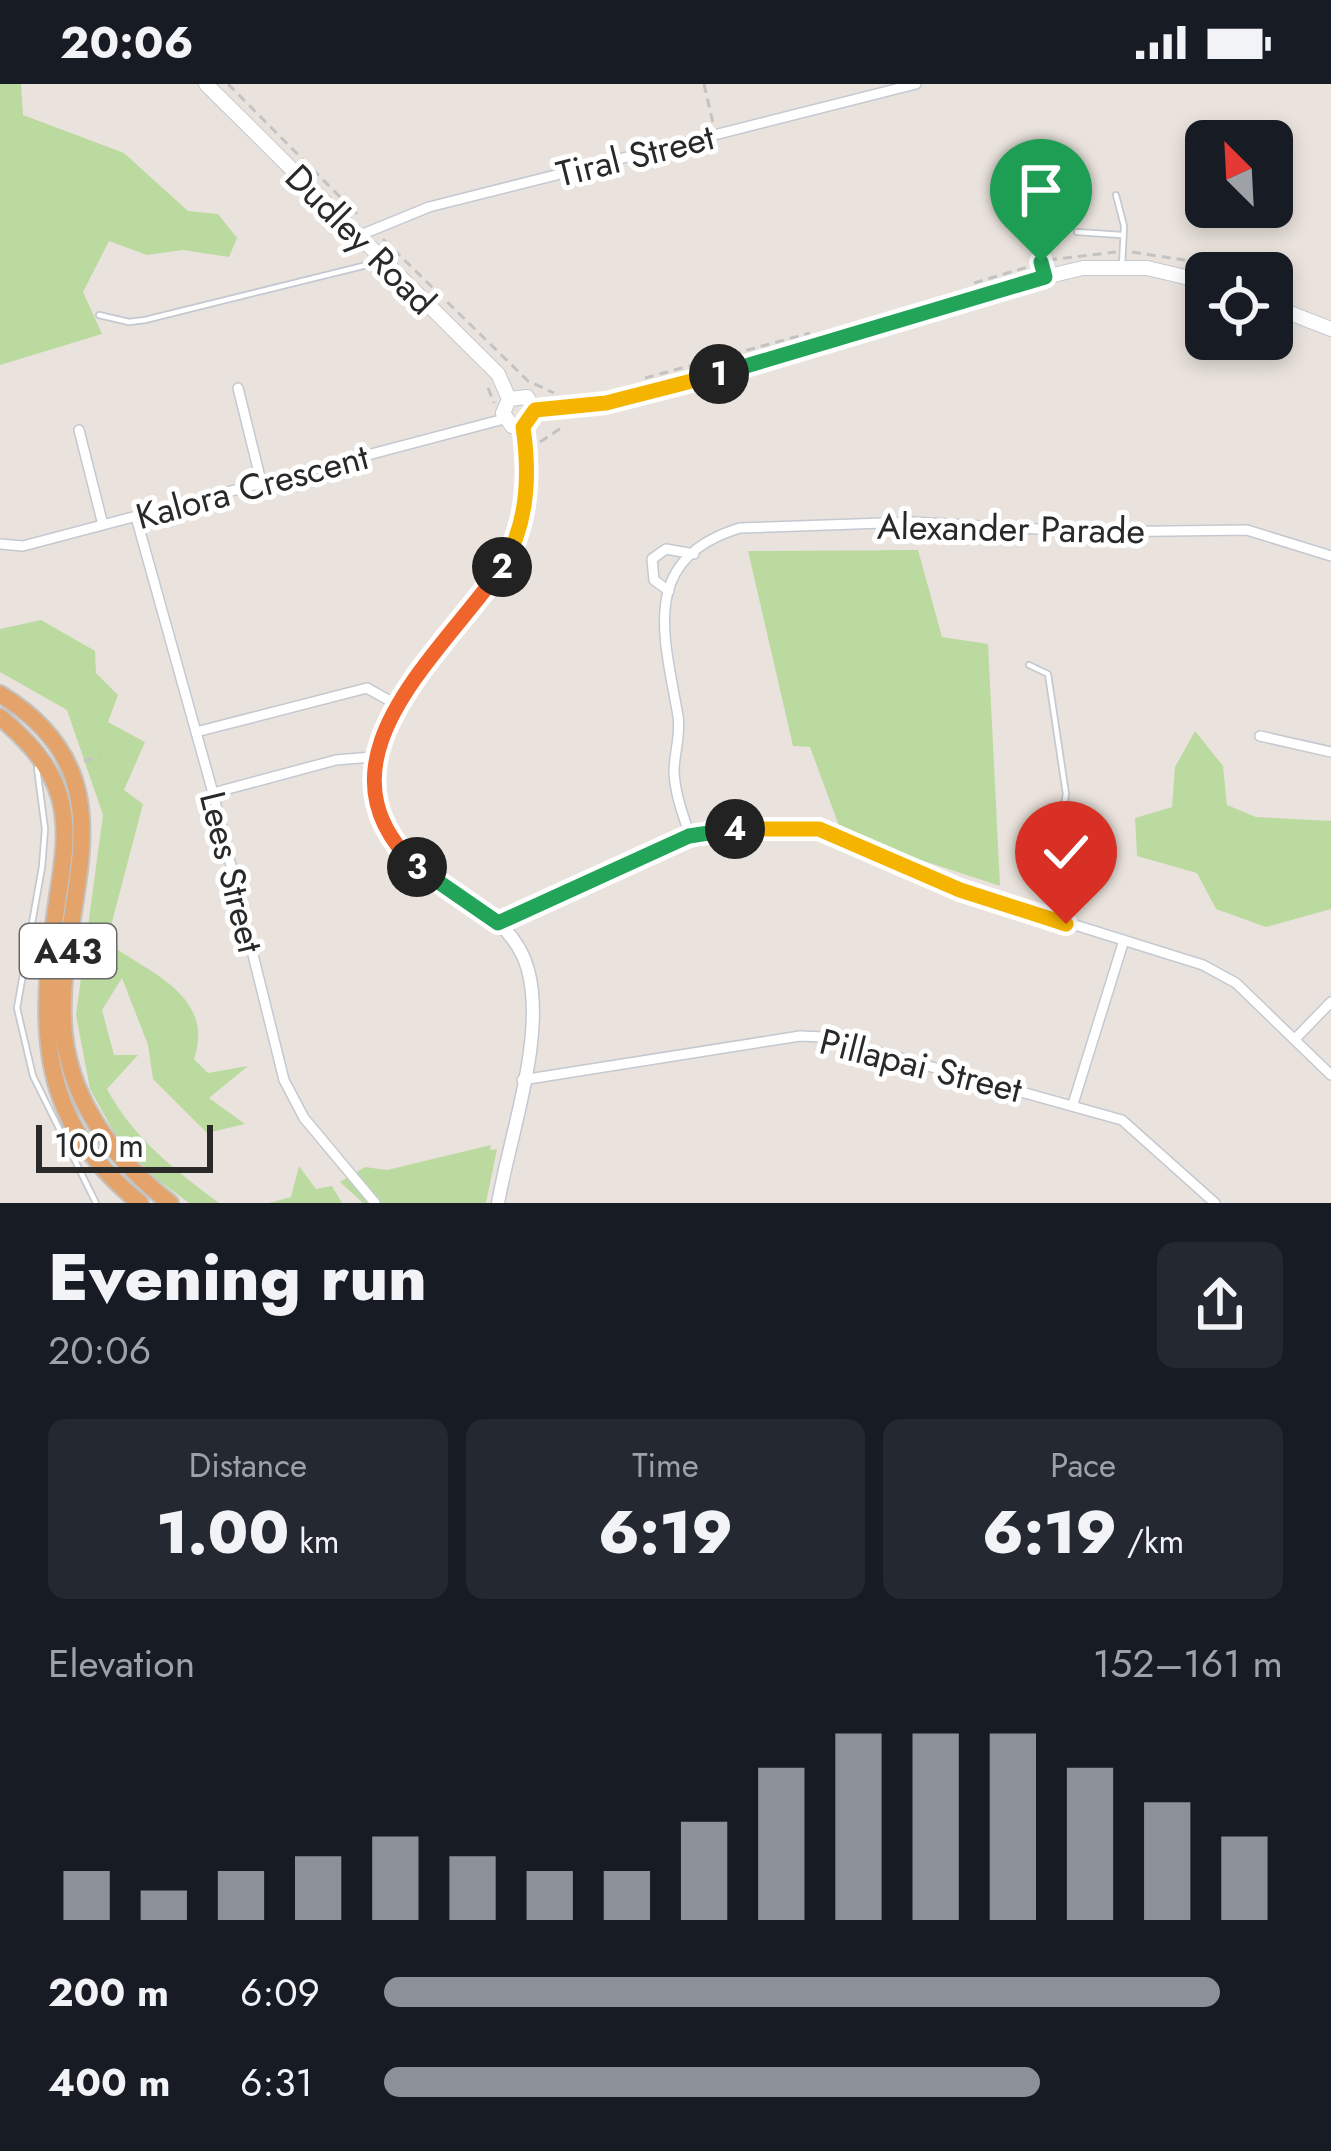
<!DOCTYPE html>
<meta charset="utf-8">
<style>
body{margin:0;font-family:Jost,sans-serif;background:#242831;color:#f1f3f6;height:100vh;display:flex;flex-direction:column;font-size:45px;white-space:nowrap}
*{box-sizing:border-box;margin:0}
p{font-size:39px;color:#9ea1a6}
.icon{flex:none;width:66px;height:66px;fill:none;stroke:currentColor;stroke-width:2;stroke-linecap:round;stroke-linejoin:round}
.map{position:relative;height:1119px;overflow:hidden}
.details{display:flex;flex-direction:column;background:#171b24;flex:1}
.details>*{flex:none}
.needle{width:78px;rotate:336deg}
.buttons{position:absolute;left:1185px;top:36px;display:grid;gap:24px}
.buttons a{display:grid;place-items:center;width:108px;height:108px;border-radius:18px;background:#171b24;box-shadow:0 6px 18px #0003;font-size:60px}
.scale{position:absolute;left:36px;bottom:30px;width:177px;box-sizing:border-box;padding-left:12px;border:6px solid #292929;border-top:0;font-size:33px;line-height:42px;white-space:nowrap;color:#292929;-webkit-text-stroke:9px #fff;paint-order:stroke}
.pin{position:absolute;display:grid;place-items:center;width:102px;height:102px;color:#fff;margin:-123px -51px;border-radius:50% 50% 50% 0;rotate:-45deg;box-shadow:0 0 12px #0007}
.pin .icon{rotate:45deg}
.km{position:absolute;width:60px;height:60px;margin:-30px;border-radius:50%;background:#222;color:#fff;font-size:33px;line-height:60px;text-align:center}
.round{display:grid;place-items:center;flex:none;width:126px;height:126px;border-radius:18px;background:#242831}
.summary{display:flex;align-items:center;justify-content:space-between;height:204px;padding:0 48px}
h1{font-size:66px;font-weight:800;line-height:90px}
.stats{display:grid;grid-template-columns:repeat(3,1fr);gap:18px;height:204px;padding:12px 48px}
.stats div{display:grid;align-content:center;border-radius:18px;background:#242831;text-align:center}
.stats b{font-size:60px;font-weight:800}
.stats small{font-size:33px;font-weight:400}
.stats p{font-size:33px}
.chart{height:336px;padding:24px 48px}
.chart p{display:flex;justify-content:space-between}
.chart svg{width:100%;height:216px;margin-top:12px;stroke:#8c9099;stroke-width:6}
ul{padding:0 48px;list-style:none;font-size:39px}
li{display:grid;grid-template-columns:192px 144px 1fr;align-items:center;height:90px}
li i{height:30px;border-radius:15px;background:#8c9099}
.status{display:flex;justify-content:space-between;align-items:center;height:84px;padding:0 60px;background:#171b24;direction:ltr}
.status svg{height:33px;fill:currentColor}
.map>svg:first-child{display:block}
.green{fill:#bbdaa0}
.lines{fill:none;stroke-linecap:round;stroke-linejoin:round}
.service-casing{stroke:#c4c9d1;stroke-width:8}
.minor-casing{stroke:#c4c9d1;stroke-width:12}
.tertiary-casing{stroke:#c4c9d1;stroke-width:15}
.secondary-casing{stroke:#c4c9d1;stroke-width:16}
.trunk-casing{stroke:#c3c3c3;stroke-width:20}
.path{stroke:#c3c3c3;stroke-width:3;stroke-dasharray:9 6;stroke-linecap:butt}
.service{stroke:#fff;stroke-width:4.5}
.minor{stroke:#fff;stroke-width:9}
.tertiary{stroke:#fff;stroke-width:12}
.secondary{stroke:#fff;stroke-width:14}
.trunk{stroke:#e4a36a;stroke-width:16}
.split-1-casing{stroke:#fff;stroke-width:24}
.split-2-casing{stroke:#fff;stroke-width:24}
.split-3-casing{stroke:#fff;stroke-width:24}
.split-4-casing{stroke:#fff;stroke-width:24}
.split-5-casing{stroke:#fff;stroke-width:24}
.split-1{stroke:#22a559;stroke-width:15}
.split-2{stroke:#f5b400;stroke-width:15}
.split-3{stroke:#f0652b;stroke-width:15}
.split-4{stroke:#22a559;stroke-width:15}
.split-5{stroke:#f5b400;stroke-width:15}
.labels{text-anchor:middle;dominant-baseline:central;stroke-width:10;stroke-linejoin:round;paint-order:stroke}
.shield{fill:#fff;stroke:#696969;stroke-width:3}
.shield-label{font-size:33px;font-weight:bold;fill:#292929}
.street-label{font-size:36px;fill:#292929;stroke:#fff}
</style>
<div class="status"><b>20:06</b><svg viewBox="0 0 49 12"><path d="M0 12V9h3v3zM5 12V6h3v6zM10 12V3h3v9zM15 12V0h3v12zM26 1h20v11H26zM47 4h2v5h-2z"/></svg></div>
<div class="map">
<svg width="1331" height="1119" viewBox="0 0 1331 1119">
<rect width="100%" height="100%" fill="#eae3dd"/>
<path class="green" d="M 0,0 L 21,0 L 23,31 L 124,69 L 188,127 L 218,130 L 237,154 L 229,173 L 183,166 L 147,171 L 109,157 L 83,208 L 102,250 L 0,281 Z
M 918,466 L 942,553 L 988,560 L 1000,802 L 842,750 L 810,663 L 793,662 L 748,467 Z
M 41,536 L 95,567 L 96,589 L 118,611 L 108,638 L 145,658 L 124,706 L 143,720 L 112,838 L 118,866 C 158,892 214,916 194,975 L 208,989 L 248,982 L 209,1014 L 245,1040 L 207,1049 L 153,995 L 148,961 L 122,894 L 102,926 L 114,971 L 138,971 L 107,1005 C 134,1055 174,1085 219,1119 L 189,1119 L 155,1094 L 117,1054 L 90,1005 L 76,931 L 103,731 L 67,626 L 0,588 L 0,545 Z
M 1195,647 L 1223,682 L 1227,721 L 1256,733 L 1331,737 L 1331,825 L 1266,843 L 1216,825 L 1197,789 L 1137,772 L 1135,734 L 1172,723 L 1175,683 Z
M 491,1061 L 490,1066 L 497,1065 L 486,1119 L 363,1119 L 340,1098 L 365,1083 L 387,1086 Z
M 299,1082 L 316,1105 L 332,1102 L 342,1119 L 269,1119 L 291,1113 Z"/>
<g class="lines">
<defs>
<path id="service" d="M 1116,111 L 1124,142 L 1122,182
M 1077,148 L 1121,151
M 1044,193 L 1039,160 L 1060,152
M 99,231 L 129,238 L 145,236 L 379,178
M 1029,581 L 1048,590 L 1066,710 L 1058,756 L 1070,807 L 1066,834
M 37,684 L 45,745 L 42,783 L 17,924 L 33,992 L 96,1119"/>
<path id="minor" d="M 358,152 L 429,123 L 916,0
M 238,304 L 262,401
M 79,346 L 103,441
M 136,433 L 213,709 L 284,996 L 304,1034 L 375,1119
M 0,460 L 23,462 L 504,335
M 669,507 L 654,496 L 652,475 L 666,465 L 694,470
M 196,648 L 367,604 L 399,622
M 1260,652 L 1331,668
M 213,709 L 336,676 L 372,673
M 690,752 C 683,731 675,710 674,688 C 674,669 681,651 678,632 C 665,555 637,475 740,444 L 912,438 L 1090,448 L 1247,446 L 1331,472
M 498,839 L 690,752 L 713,746 L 819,745 L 960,805 L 1203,881 L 1236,899 L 1331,991
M 1296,954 L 1331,918
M 522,996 L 800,952 L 824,953 L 1122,1036 L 1215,1119
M 1073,1020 L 1124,856"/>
<path id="tertiary" d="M 498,1119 C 510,1051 546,952 528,886 C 505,799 369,802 371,688 C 372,657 392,632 410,608 C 474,519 539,461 523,343"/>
<path id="secondary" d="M 206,0 L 498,290 L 509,315
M 1272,222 L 1331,245
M 509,315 L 503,329 L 512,342 L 529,340 L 535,326
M 509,315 L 527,313 L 535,326
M 535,326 C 725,307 899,226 1083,184 L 1147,184 L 1206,198"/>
<path id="trunk" d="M 0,610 C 138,694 58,813 63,935 C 65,1011 112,1074 170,1119
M 0,633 C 26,655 51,681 60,714 C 70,751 61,789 56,825 C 39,946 37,1036 140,1119"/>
</defs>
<use href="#service" class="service-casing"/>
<use href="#minor" class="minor-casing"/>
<use href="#tertiary" class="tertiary-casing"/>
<use href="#secondary" class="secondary-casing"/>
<use href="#trunk" class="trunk-casing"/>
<path class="path" d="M 228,0 L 357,130
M 704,0 L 713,39
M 383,155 L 528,297 L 554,309
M 1132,168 L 1184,176 L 1223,189
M 1048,176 L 1116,168
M 974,199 L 1034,181
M 645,294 L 810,249
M 488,304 L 494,319
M 540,358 L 561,344
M 84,677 L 100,673"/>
<use href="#service" class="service"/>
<use href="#minor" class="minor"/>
<use href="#tertiary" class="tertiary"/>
<use href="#secondary" class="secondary"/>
<use href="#trunk" class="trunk"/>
</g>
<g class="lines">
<defs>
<path id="split-1" d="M 719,290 L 1045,193 L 1041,178"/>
<path id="split-2" d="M 502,483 C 528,441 530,390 523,343 L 535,326 L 606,319 L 719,290"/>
<path id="split-3" d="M 417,783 C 306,679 439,573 502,483"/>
<path id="split-4" d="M 417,783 L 498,839 L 689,752 L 735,745"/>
<path id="split-5" d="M 735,745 L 819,745 L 960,806 L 1066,840"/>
</defs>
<use href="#split-1" class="split-1-casing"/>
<use href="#split-2" class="split-2-casing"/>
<use href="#split-3" class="split-3-casing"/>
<use href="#split-4" class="split-4-casing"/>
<use href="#split-5" class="split-5-casing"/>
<use href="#split-1" class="split-1"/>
<use href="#split-2" class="split-2"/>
<use href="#split-3" class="split-3"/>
<use href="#split-4" class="split-4"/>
<use href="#split-5" class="split-5"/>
</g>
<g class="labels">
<rect class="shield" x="20" y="840" width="96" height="54" rx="9"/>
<g class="shield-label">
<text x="68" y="867">A43</text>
</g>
<g class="street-label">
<text transform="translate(635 71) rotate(-14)">Tiral Street</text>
<text transform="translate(361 155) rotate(45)">Dudley Road</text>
<text transform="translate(252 402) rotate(-15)">Kalora Crescent</text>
<text transform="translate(1011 444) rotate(1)">Alexander Parade</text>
<text transform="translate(232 788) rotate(76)">Lees Street</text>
<text transform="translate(921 981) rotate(14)">Pillapai Street</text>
</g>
</g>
</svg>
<div class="buttons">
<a><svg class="needle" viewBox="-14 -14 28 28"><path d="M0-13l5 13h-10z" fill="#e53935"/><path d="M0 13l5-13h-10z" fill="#9ea1a6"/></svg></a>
<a><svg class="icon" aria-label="locate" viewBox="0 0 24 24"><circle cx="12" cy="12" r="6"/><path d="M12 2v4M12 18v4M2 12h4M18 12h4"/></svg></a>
</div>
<div class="scale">100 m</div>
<div class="pin" style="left:1041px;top:178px;background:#1e9e55"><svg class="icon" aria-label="arrive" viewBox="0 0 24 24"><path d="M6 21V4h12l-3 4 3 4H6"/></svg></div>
<div class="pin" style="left:1066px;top:840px;background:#d93025"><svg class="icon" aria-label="check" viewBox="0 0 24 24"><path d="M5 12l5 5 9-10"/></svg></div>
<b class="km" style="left:719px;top:290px">1</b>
<b class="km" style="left:502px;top:483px">2</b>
<b class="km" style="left:417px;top:783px">3</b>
<b class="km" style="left:735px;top:745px">4</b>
</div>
<section class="details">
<div class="summary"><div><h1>Evening run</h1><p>20:06</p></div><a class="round"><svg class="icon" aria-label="share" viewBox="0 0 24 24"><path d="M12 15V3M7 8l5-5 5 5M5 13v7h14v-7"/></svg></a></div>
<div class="stats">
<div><p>Distance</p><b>1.00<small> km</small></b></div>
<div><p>Time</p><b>6:19</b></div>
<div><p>Pace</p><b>6:19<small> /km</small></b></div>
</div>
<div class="chart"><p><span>Elevation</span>152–161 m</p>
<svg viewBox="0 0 160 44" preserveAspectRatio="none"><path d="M5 44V34M15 44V38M25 44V34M35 44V31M45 44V27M55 44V31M65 44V34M75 44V34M85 44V24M95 44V13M105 44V6M115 44V6M125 44V6M135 44V13M145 44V20M155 44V27"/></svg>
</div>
<ul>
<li><b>200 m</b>6:09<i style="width:93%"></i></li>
<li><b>400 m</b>6:31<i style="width:73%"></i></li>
</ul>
</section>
